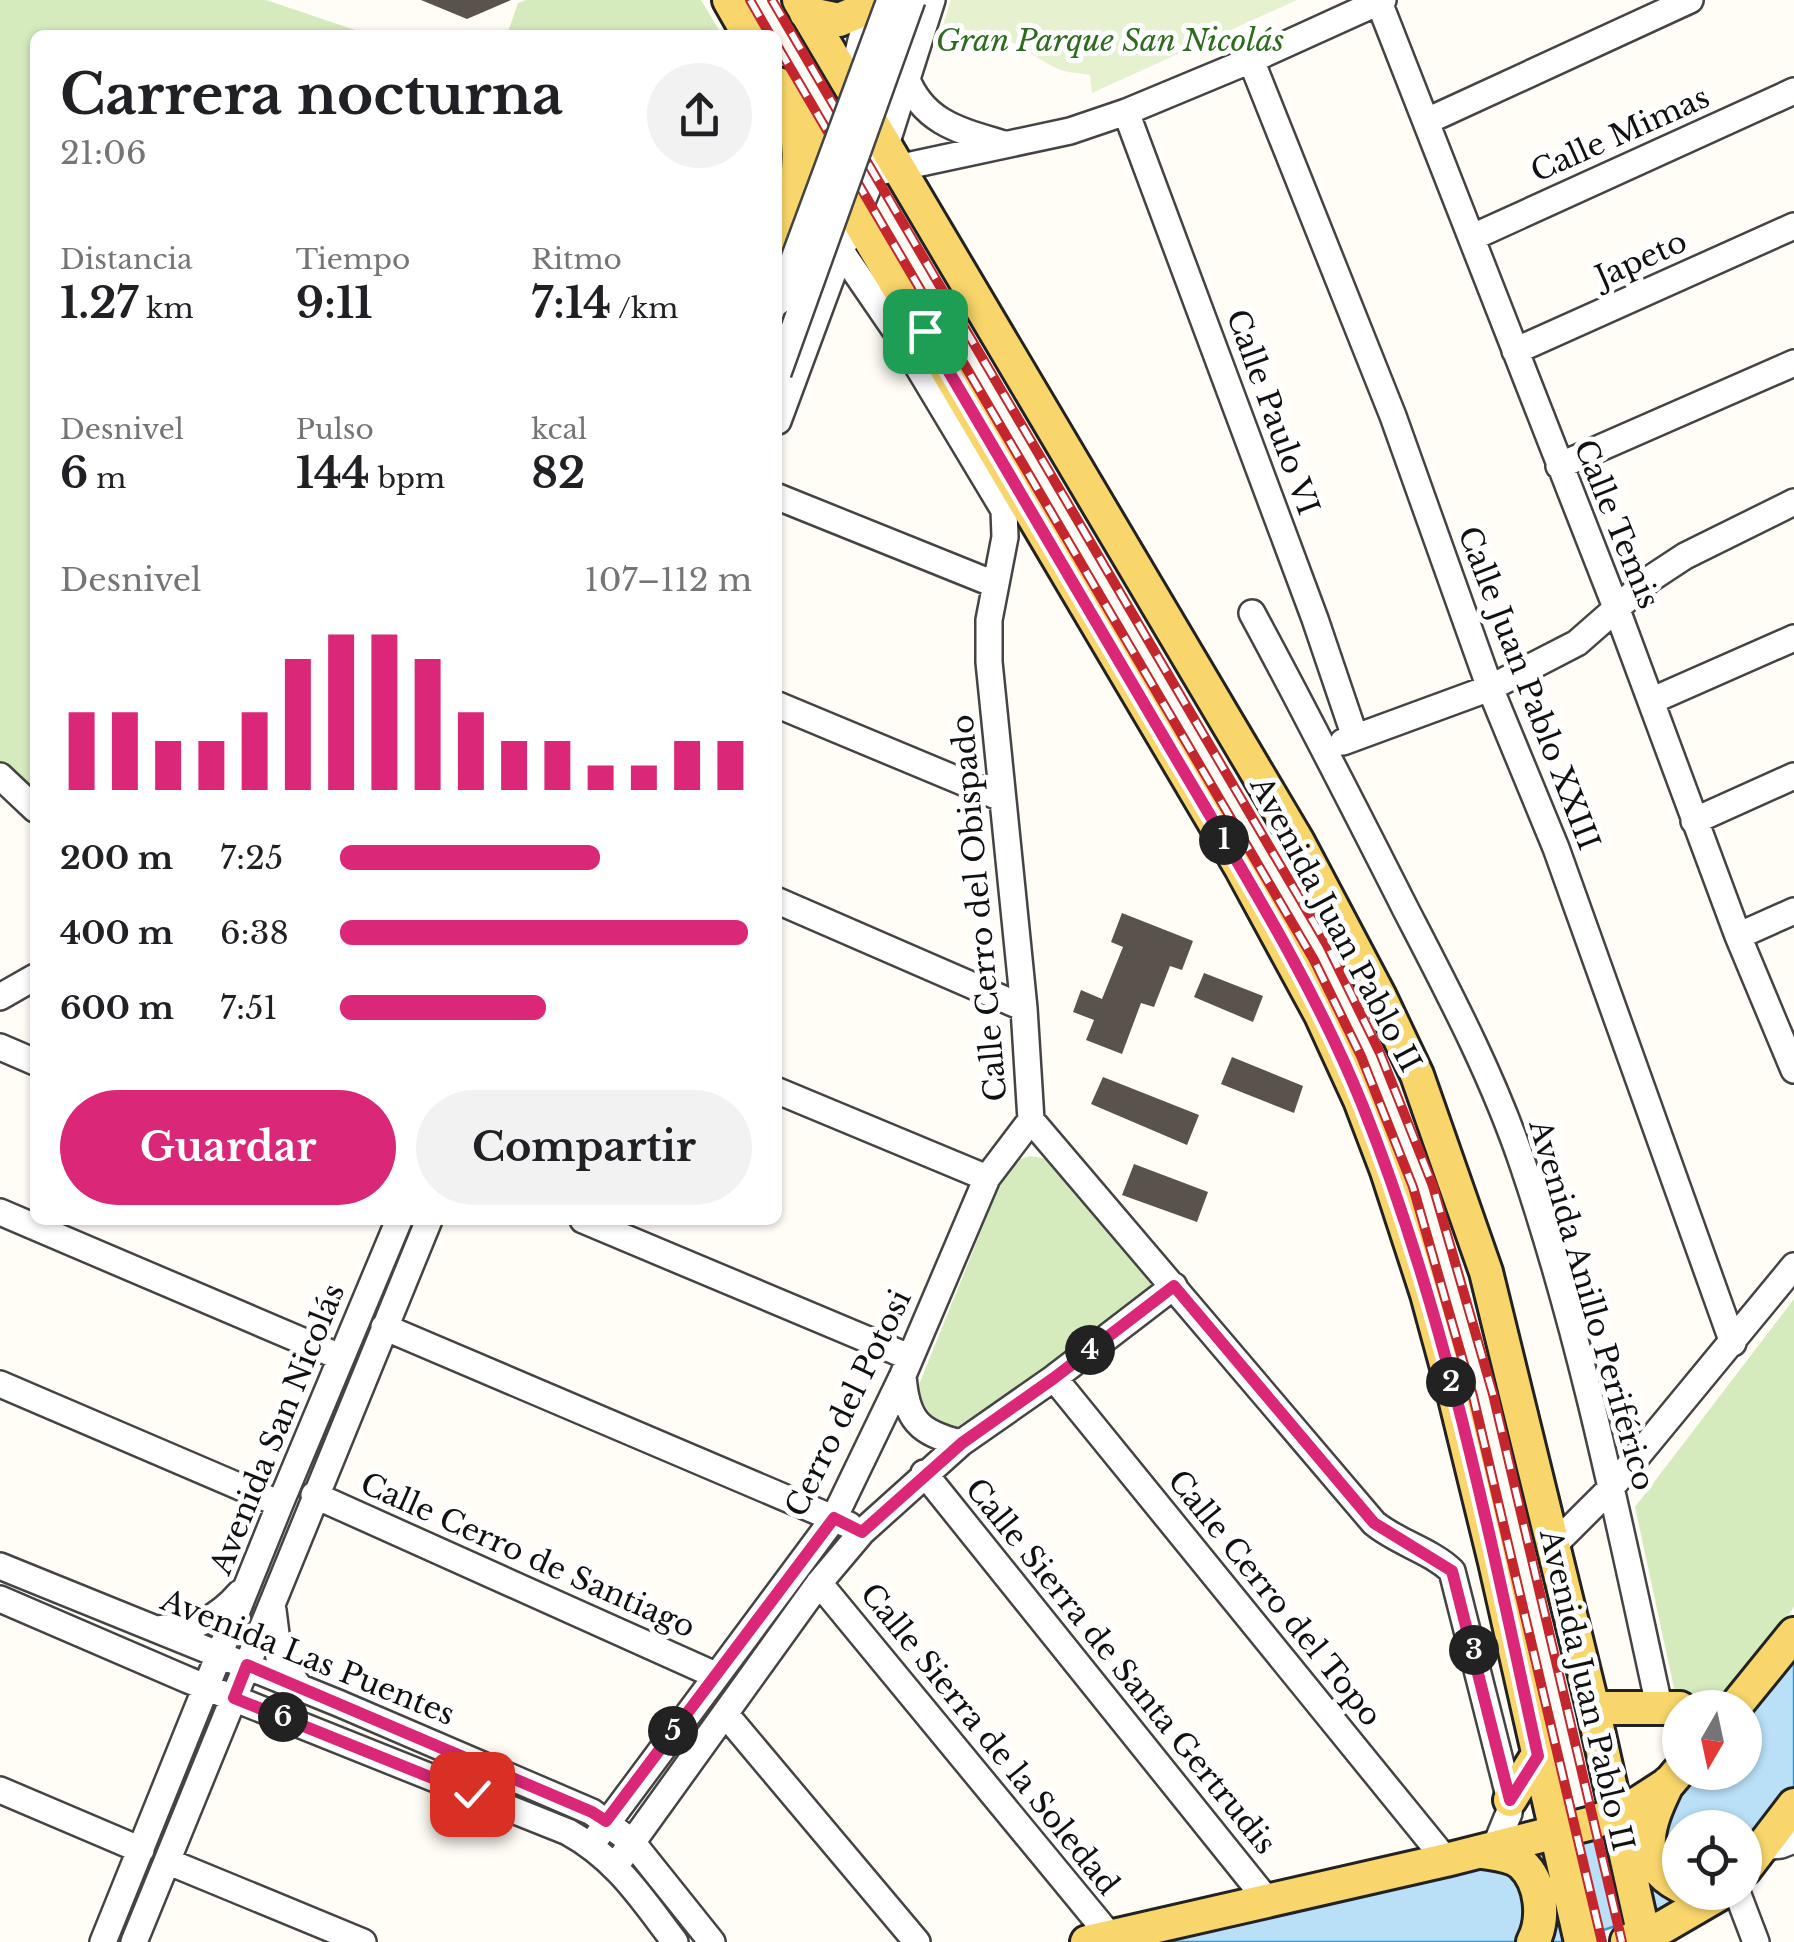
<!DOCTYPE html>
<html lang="es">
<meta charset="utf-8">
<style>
body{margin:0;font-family:"Libre Baskerville",serif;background:#f2f2f2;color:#202124;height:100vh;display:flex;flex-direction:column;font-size:38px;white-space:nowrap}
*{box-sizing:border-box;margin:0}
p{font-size:32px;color:#757577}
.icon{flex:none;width:55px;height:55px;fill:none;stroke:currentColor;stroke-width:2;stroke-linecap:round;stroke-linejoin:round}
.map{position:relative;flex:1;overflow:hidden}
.panel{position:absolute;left:30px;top:30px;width:752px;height:1195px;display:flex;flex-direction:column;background:#fff;border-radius:15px;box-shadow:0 2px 8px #0004}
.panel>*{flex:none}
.needle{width:65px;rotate:189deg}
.controls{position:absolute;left:1662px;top:1690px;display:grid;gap:20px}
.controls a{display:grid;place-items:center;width:100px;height:100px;border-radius:50%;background:#fff;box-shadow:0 2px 8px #0004;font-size:50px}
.pin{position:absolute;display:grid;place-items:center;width:85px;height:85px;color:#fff;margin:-42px;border-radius:20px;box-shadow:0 5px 15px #0006}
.km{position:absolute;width:50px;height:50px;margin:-25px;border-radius:50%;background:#222;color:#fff;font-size:28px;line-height:50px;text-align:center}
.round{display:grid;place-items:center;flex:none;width:105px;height:105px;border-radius:52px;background:#f2f2f2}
.overview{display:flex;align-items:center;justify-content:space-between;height:170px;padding:0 30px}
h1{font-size:55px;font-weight:800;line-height:75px}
.stats{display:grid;grid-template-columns:repeat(3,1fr);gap:15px;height:170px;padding:10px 30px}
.stats div{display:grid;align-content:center}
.stats b{font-size:42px;font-weight:800}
.stats small{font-size:28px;font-weight:400}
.stats p{font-size:28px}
.chart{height:280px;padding:20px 30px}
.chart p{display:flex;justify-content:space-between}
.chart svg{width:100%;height:180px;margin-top:10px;stroke:#db2777;stroke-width:6}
.primary-button{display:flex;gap:20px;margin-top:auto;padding:20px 30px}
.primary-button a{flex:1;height:115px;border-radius:60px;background:#db2777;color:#fff;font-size:40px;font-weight:800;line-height:115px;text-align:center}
.primary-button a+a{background:#f2f2f2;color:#202124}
ul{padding:0 30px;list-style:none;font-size:32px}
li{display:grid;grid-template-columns:160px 120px 1fr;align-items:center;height:75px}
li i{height:25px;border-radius:12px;background:#db2777}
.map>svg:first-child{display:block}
.green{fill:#d5ebbd}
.pitch{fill:#e6f2cf}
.water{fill:#b9e0f7;stroke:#3f96cf;stroke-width:2.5}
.building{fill:#5a524d}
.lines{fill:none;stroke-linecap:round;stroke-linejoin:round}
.minor-casing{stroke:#444;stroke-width:30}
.major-casing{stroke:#222;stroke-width:38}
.minor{stroke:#fff;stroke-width:25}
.major{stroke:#f9d66b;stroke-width:32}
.rail-casing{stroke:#c4262e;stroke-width:10}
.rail{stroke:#fff;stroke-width:6;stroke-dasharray:19;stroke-linecap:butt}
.minor-bridge-casing{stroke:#444;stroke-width:30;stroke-linecap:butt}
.minor-bridge{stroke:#fff;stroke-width:25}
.route-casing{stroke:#fff;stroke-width:20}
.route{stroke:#db2777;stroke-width:12}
.labels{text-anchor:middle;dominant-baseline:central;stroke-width:10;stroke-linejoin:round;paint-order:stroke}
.park-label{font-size:30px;font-style:italic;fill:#2f6b1f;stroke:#fff}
.street-label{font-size:30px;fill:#111;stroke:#fff}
</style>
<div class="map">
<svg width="1794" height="1942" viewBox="0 0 1794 1942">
<rect width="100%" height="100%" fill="#fffdf5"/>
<path class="green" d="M 0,0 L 266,0 L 370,35 L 35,35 L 35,800 L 0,768 Z
M 526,0 L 701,0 L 722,35 L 507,35 L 518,3 Z
M 1030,1156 L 1048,1159 L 1154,1287 L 957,1432 C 934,1424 924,1410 918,1387 L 1005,1172 L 1016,1160 Z
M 1794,1299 L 1794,1607 L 1732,1693 L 1677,1702 L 1635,1507 Z"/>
<path class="pitch" d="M 951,0 L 1297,0 L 1092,93 L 1090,75 C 1080,73 1068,73 1058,69 C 1022,53 1003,19 964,55 L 943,25 Z"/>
<path class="water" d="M 1794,1634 L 1794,1805 L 1745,1861 L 1745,1828 L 1680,1828 L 1680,1892 L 1702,1893 L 1672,1907 L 1568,1942 L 1088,1942 L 1480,1851 L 1680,1772 L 1745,1772 L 1745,1708 Z"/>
<path class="building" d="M 421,0 L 511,0 L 467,19 Z
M 1122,913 L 1193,941 L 1182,970 L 1170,966 L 1154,1007 L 1141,1003 L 1122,1054 L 1086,1040 L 1094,1020 L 1073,1012 L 1081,990 L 1102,999 L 1123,947 L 1111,942 Z
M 1204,973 L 1263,996 L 1253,1022 L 1194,997 Z
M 1232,1057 L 1303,1086 L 1294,1113 L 1221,1084 Z
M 1103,1077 L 1199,1115 L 1187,1145 L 1091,1104 Z
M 1134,1164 L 1208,1192 L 1197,1222 L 1122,1195 Z"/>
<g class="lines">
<defs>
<path id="minor" d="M 1379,2 L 1617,610 L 1738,936 L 1794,1070
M 1251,60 L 1393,416 L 1490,688 L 1556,848 L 1733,1343
M 853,73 L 871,0
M 906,77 C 923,123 961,131 1004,144
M 1126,112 L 1315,619 L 1355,737
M 1427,121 L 1690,0
M 830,164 L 874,173 L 1070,131 L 1126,112 L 1251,60 L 1383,0
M 812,227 L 841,251 L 902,340 L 1004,510 L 1005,537 L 989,620 L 989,662 L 1024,1008 L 1031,1120 L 1374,1523 C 1398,1543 1430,1550 1452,1571 L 1510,1800 L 1509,1813 L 1495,1847
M 1473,237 L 1794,91
M 1515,351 L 1794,226
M 778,421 L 841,251 L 886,145 L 932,0
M 1559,466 L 1794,363
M 778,497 L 994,584
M 1252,613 C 1305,711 1356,811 1406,910 C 1449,993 1493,1076 1523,1165 C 1583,1342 1620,1528 1660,1710
M 1651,701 L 1794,638
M 778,705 L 1001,798
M 1343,742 L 1490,688 L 1577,643 L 1650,579 L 1685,556 L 1794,502
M 0,776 L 35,809
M 1694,821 L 1794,776
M 778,901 L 1024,1008
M 1738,936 L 1794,911
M 0,997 L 35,977
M 0,1047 L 35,1062
M 778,1091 L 987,1178
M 0,1212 L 340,1357
M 583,1220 L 909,1357
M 384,1327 L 849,1525
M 903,1375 C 906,1420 919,1433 961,1443
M 1054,1378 L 1446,1860
M 0,1384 L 280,1504
M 924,1473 L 1267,1900
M 314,1495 L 715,1675
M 1554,1545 L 1611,1488 L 1794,1266
M 0,1566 L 338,1703 L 592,1812 L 632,1842 L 712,1942
M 819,1583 L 1110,1936
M 0,1599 L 188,1680 L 568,1832 C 617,1859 642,1899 675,1942
M 273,1610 L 279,1658 L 300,1688
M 163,1628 C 195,1631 219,1617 240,1593
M 727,1716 L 917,1942
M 0,1790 L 141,1850
M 591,1845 L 834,1518 L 903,1375 L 987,1178 L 1031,1120
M 1762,1847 L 1781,1845 L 1794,1840
M 169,1862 L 363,1942
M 616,1865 L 819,1583 L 862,1532 L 961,1443 L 1054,1378 L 1174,1286
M 1737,1892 L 1756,1942
M 103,1942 L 280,1504 L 399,1220
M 134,1942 L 429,1220"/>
<path id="major" d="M 729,0 L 749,35
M 799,0 L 1298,842 L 1380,997 L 1417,1075 L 1486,1272 L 1593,1708 L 1644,1936
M 806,13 L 839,20 L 869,7
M 778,84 L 1240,866 L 1321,1015 L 1360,1100 L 1387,1171 L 1427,1294 L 1452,1386 L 1495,1562 L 1581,1942
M 784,236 C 795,198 803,165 796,125
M 1593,1708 L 1680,1708
M 1734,1708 L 1794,1634
M 1668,1783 C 1649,1822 1632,1861 1680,1886
M 1510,1800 L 1537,1756
M 1483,1852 C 1495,1854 1512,1855 1522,1864 C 1542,1883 1545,1919 1533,1942
M 1745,1869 L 1794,1805
M 1627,1941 L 1663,1927 L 1723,1892
M 1087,1942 L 1446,1860 L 1592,1823 L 1635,1805 L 1669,1783 L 1680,1770"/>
</defs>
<use href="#minor" class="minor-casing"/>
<use href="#major" class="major-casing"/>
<use href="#minor" class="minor"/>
<use href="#major" class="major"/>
<defs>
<path id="rail" d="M 750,0 L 770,35
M 772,0 L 1327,945 L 1380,1053 L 1433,1186 L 1493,1394 L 1622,1942
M 778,47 L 1314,960 L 1361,1056 L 1413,1187 L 1473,1396 L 1602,1942"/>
</defs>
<use href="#rail" class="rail-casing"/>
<use href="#rail" class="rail"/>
<defs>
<path id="minor-bridge" d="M 778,302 L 890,0
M 778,373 L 912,0"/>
</defs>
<use href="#minor-bridge" class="minor-bridge-casing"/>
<use href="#minor-bridge" class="minor-bridge"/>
</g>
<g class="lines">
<defs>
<path id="route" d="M 472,1794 L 234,1698 L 247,1665 L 592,1812 L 606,1821 L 834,1518 L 862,1532 L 962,1443 L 1054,1378 L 1174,1286 L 1374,1523 L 1452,1571 L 1510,1800 L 1538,1756 C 1490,1537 1446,1313 1362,1104 C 1313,983 1242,870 1176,758 C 1093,615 1009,473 925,331"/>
</defs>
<use href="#route" class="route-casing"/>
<use href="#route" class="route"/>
</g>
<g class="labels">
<g class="park-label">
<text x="1110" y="40">Gran Parque San Nicolás</text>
</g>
<g class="street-label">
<text transform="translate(1620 134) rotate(-24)">Calle Mimas</text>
<text transform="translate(1641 259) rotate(-24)">Japeto</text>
<text transform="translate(1273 412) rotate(70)">Calle Paulo VI</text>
<text transform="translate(1617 524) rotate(68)">Calle Temis</text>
<text transform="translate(1529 688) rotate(69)">Calle Juan Pablo XXIII</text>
<text transform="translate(979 908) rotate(-95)">Calle Cerro del Obispado</text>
<text transform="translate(1336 924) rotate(62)">Avenida Juan Pablo II</text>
<text transform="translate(1592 1305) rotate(74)">Avenida Anillo Periférico</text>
<text transform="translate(848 1403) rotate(-64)">Cerro del Potosi</text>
<text transform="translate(277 1429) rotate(-68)">Avenida San Nicolás</text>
<text transform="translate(528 1555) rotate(24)">Calle Cerro de Santiago</text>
<text transform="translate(1275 1598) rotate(51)">Calle Cerro del Topo</text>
<text transform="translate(308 1657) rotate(22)">Avenida Las Puentes</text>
<text transform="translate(1121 1666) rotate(51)">Calle Sierra de Santa Gertrudis</text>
<text transform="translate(1587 1690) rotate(77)">Avenida Juan Pablo II</text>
<text transform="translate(990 1739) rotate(51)">Calle Sierra de la Soledad</text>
</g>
</g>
</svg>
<div class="controls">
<a><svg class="needle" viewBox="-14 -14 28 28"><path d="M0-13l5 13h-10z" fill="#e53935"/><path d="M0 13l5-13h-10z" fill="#757577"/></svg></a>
<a><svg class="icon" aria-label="locate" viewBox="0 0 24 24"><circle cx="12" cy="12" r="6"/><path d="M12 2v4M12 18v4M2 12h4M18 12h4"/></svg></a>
</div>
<div class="pin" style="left:925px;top:331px;background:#1e9e55"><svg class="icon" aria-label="arrive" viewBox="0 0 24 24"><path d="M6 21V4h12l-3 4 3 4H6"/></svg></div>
<div class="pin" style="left:472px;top:1794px;background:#d93025"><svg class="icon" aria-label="check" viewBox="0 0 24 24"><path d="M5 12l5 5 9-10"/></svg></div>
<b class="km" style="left:1224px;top:840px">1</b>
<b class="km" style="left:1451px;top:1382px">2</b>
<b class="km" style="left:1474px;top:1650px">3</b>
<b class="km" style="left:1090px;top:1350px">4</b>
<b class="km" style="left:673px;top:1731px">5</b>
<b class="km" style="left:283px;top:1717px">6</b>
<section class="panel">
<div class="overview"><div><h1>Carrera nocturna</h1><p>21:06</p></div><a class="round"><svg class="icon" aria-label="share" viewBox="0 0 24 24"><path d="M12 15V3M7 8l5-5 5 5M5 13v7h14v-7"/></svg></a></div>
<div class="stats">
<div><p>Distancia</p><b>1.27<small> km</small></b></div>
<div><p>Tiempo</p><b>9:11</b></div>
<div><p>Ritmo</p><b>7:14<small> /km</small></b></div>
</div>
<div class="stats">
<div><p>Desnivel</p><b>6<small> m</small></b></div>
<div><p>Pulso</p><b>144<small> bpm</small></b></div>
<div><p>kcal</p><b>82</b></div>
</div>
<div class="chart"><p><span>Desnivel</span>107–112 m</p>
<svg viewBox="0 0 160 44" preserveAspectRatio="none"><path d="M5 44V25M15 44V25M25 44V32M35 44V32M45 44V25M55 44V12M65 44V6M75 44V6M85 44V12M95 44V25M105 44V32M115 44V32M125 44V38M135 44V38M145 44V32M155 44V32"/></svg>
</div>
<ul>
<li><b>200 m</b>7:25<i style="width:63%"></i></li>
<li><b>400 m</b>6:38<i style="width:99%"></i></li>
<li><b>600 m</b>7:51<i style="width:50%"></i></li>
</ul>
<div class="primary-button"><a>Guardar</a><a>Compartir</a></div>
</section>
</div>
